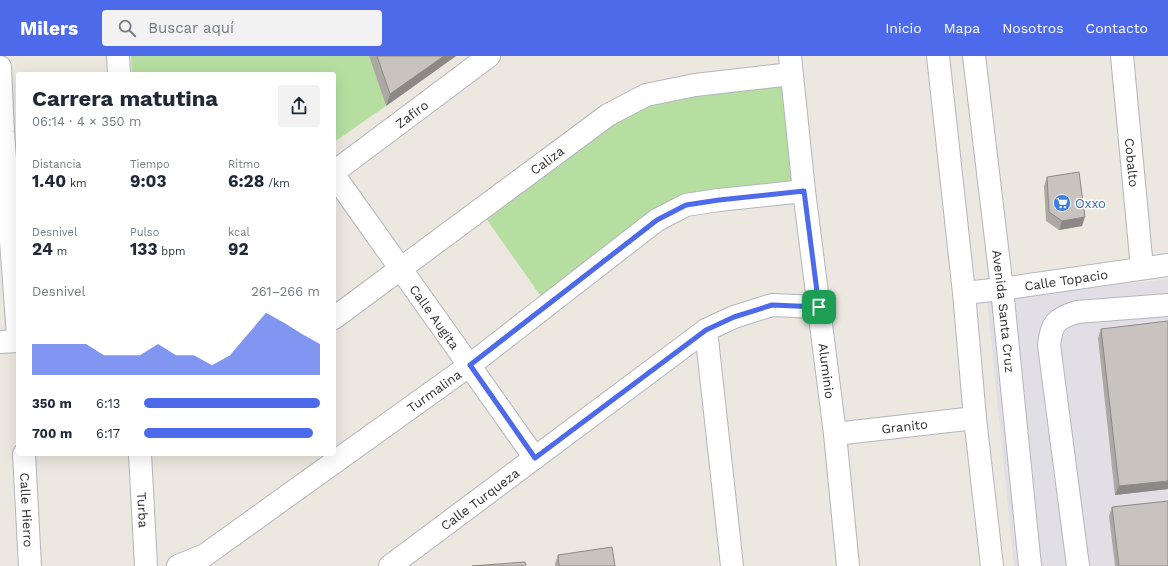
<!DOCTYPE html>
<html lang="es">
<meta charset="utf-8">
<style>
body{margin:0;font-family:"Work Sans",sans-serif;background:#f2f2f3;color:#1f2937;height:100vh;display:flex;flex-direction:column;font-size:15px;white-space:nowrap}
*{box-sizing:border-box;margin:0}
p{font-size:13px;color:#747a83}
.icon{flex:none;width:22px;height:22px;fill:none;stroke:currentColor;stroke-width:2;stroke-linecap:round;stroke-linejoin:round}
.map{position:relative;flex:1;overflow:hidden}
.sheet{position:absolute;left:16px;top:16px;width:320px;height:384px;display:flex;flex-direction:column;background:#fff;border-radius:4px;box-shadow:0 4px 16px #0002}
.sheet>*{flex:none}
.pin{position:absolute;display:grid;place-items:center;width:34px;height:34px;color:#fff;margin:-17px;border-radius:8px;box-shadow:0 2px 6px #0006}
.round{display:grid;place-items:center;flex:none;width:42px;height:42px;border-radius:4px;background:#f2f2f3}
.overview{display:flex;align-items:center;justify-content:space-between;height:68px;padding:0 16px}
h1{font-size:22px;font-weight:700;line-height:30px}
.stats{display:grid;grid-template-columns:repeat(3,1fr);gap:6px;height:68px;padding:4px 16px}
.stats div{display:grid;align-content:center}
.stats b{font-size:17px;font-weight:700}
.stats small{font-size:11px;font-weight:400}
.stats p{font-size:11px}
.chart{height:112px;padding:8px 16px}
.chart p{display:flex;justify-content:space-between}
.chart svg{width:100%;height:72px;margin-top:4px;fill:#4d6aeb;opacity:.7}
ul{padding:0 16px;list-style:none;font-size:13px}
li{display:grid;grid-template-columns:64px 48px 1fr;align-items:center;height:30px}
li i{height:10px;border-radius:5px;background:#4d6aeb}
header{display:flex;align-items:center;gap:24px;box-sizing:border-box;height:56px;padding:0 20px;background:#4d6aeb;color:#fff}
header strong{font-size:19px}
nav{display:flex;gap:22px;margin-inline-start:auto;font-size:14px}
.search{width:280px;height:36px;background:#f2f2f3;display:flex;align-items:center;gap:10px;box-sizing:border-box;padding:0 14px;border-radius:4px;color:#747a83;font-size:15px}
.map>svg:first-child{display:block}
.industrial{fill:#e1dfe5}
.green{fill:#b5dea0}
.lines{fill:none;stroke-linecap:round;stroke-linejoin:round}
.minor-casing{stroke:#b2b5be;stroke-width:24}
.minor{stroke:#fff;stroke-width:22}
.wall{fill:#aca8a3}
.shaded-wall{fill:#8c8885}
.building{fill:#c8c3be;stroke:#8c8885}
.route-casing{stroke:#fff;stroke-width:8}
.route{stroke:#4d6aeb;stroke-width:5}
.labels{text-anchor:middle;dominant-baseline:central;stroke-width:3;stroke-linejoin:round;paint-order:stroke}
.street-label{font-size:13px;fill:#2c2c2c;stroke:#fff}
.shop-label{font-size:13px;fill:#366cbe;stroke:#fff;text-anchor:start}
</style>
<header>
<strong>Milers</strong>
<div class="search"><svg class="icon" aria-label="search" viewBox="0 0 24 24"><circle cx="10" cy="10" r="6"/><path d="M15 15l6 6"/></svg>Buscar aquí</div>
<nav><a>Inicio</a><a>Mapa</a><a>Nosotros</a><a>Contacto</a></nav>
</header>
<div class="map">
<svg width="1168" height="510" viewBox="0 0 1168 510">
<rect width="100%" height="100%" fill="#ece7df"/>
<path class="industrial" d="M 1168,223 L 1168,510 L 1014,510 L 987,244 Z"/>
<path class="green" d="M 131,0 L 369,0 L 386,50 L 334,86 L 334,18 L 132,18 Z
M 791,18 L 804,135 L 686,149 L 547,249 L 480,154 L 646,39 Z"/>
<g class="lines">
<defs>
<g id="minor">
<path d="M 118,0 L 119,18"/>
<path id="s1" d="M 790,0 L 804,135 L 835,378 L 848,510"/>
<path d="M 938,0 L 964,237 L 975,362 L 992,510"/>
<path id="s2" d="M 974,0 L 1002,233 L 1030,510"/>
<path id="s3" d="M 1122,0 L 1142,212"/>
<path d="M 0,11 L 3,76 L 18,280"/>
<path id="s4" d="M 334,116 L 489,0"/>
<path id="s5" d="M 334,119 L 535,402"/>
<path id="s6" d="M 964,237 L 1002,233 L 1168,209"/>
<path id="s7" d="M 334,262 L 608,59 L 646,39 L 695,29 L 791,18"/>
<path d="M 706,274 L 732,510"/>
<path d="M 0,286 L 18,285"/>
<path id="s8" d="M 835,378 L 975,362"/>
<path id="s9" d="M 24,398 L 30,510"/>
<path id="s10" d="M 140,398 L 146,510"/>
<path id="s11" d="M 178,510 L 205,499 L 470,309 L 657,164 L 686,149 L 719,144 L 804,135"/>
<path id="s12" d="M 390,510 L 706,274 L 734,261 L 772,249 L 819,251"/>
<path d="M 1078,510 L 1049,289 C 1052,267 1055,263 1077,256 L 1168,249"/>
</g>
</defs>
<use href="#minor" class="minor-casing"/>
<use href="#minor" class="minor"/>
</g>
<path class="wall" d="M 369,0 L 456,0 L 386,50 Z
M 1047,121 L 1082,170 L 1059,174 L 1046,165 L 1044,130 Z
M 1101,273 L 1168,433 L 1115,439 L 1098,282 Z
M 1112,451 L 1168,510 L 1115,510 L 1109,460 Z
M 558,499 L 615,510 L 555,510 L 555,508 Z"/>
<path class="shaded-wall" d="M 444,0 L 456,0 L 386,50 L 390,38 Z
M 1085,161 L 1082,170 L 1059,174 L 1062,165 Z
M 1168,425 L 1168,433 L 1115,439 L 1119,430 Z"/>
<path class="building" d="M 377,0 L 444,0 L 390,38 Z
M 1079,116 L 1085,161 L 1062,165 L 1049,156 L 1047,121 Z
M 1168,265 L 1168,425 L 1119,430 L 1101,273 Z
M 1168,445 L 1168,510 L 1119,510 L 1112,451 Z
M 612,491 L 615,510 L 559,510 L 558,499 Z
M 525,506 L 526,510 L 472,510 Z"/>
<g class="lines">
<defs>
<path id="route" d="M 804,135 L 819,251 L 772,249 L 734,261 L 706,274 L 535,402 L 470,309 L 657,164 L 686,149 L 719,144 Z"/>
</defs>
<use href="#route" class="route-casing"/>
<use href="#route" class="route"/>
</g>
<defs>
<symbol id="supermarket-disc" viewBox="-11 -11 22 22"><circle r="9.5" fill="#3f7fe0" stroke="#fff"/><path d="M-6-5.5h2.5l.6 2H6L4.5 2H-2.5L-4.4-4H-6ZM-1.5 3.2a1.3 1.3 0 1 0 .1 0ZM3 3.2a1.3 1.3 0 1 0 .1 0Z" fill="#fff"/></symbol>
</defs>
<g fill-rule="evenodd">
<use href="#supermarket-disc" x="1052" y="137" width="20" height="20"/>
</g>
<g class="labels">
<g class="street-label">
<text stroke="none"><textPath href="#s4" startOffset="97">Zafiro</textPath></text>
<text stroke="none"><textPath href="#s7" startOffset="265">Caliza</textPath></text>
<text stroke="none"><textPath href="#s3" startOffset="107">Cobalto</textPath></text>
<text stroke="none"><textPath href="#s6" startOffset="103">Calle Topacio</textPath></text>
<text stroke="none"><textPath href="#s2" startOffset="257">Avenida Santa Cruz</textPath></text>
<text stroke="none"><textPath href="#s5" startOffset="174">Calle Augita</textPath></text>
<text stroke="none"><textPath href="#s1" startOffset="317">Aluminio</textPath></text>
<text stroke="none"><textPath href="#s11" startOffset="311">Turmalina</textPath></text>
<text stroke="none"><textPath href="#s8" startOffset="70">Granito</textPath></text>
<text stroke="none"><textPath href="#s12" startOffset="112">Calle Turqueza</textPath></text>
<text stroke="none"><textPath href="#s9" startOffset="56">Calle Hierro</textPath></text>
<text stroke="none"><textPath href="#s10" startOffset="56">Turba</textPath></text>
</g>
<g class="shop-label">
<text x="1075" y="147">Oxxo</text>
</g>
</g>
</svg>
<div class="pin" style="left:819px;top:251px;background:#1e9e55"><svg class="icon" aria-label="arrive" viewBox="0 0 24 24"><path d="M6 21V4h12l-3 4 3 4H6"/></svg></div>
<section class="sheet">
<div class="overview"><div><h1>Carrera matutina</h1><p>06:14 · 4 × 350 m</p></div><a class="round"><svg class="icon" aria-label="share" viewBox="0 0 24 24"><path d="M12 15V3M7 8l5-5 5 5M5 13v7h14v-7"/></svg></a></div>
<div class="stats">
<div><p>Distancia</p><b>1.40<small> km</small></b></div>
<div><p>Tiempo</p><b>9:03</b></div>
<div><p>Ritmo</p><b>6:28<small> /km</small></b></div>
</div>
<div class="stats">
<div><p>Desnivel</p><b>24<small> m</small></b></div>
<div><p>Pulso</p><b>133<small> bpm</small></b></div>
<div><p>kcal</p><b>92</b></div>
</div>
<div class="chart"><p><span>Desnivel</span>261–266 m</p>
<svg viewBox="0 0 160 44" preserveAspectRatio="none"><path d="M0 44V25L10 25L20 25L30 25L40 32L50 32L60 32L70 25L80 32L90 32L100 38L110 32L120 19L130 6L140 12L150 19L160 25V44z"/></svg>
</div>
<ul>
<li><b>350 m</b>6:13<i style="width:100%"></i></li>
<li><b>700 m</b>6:17<i style="width:96%"></i></li>
</ul>
</section>
</div>
